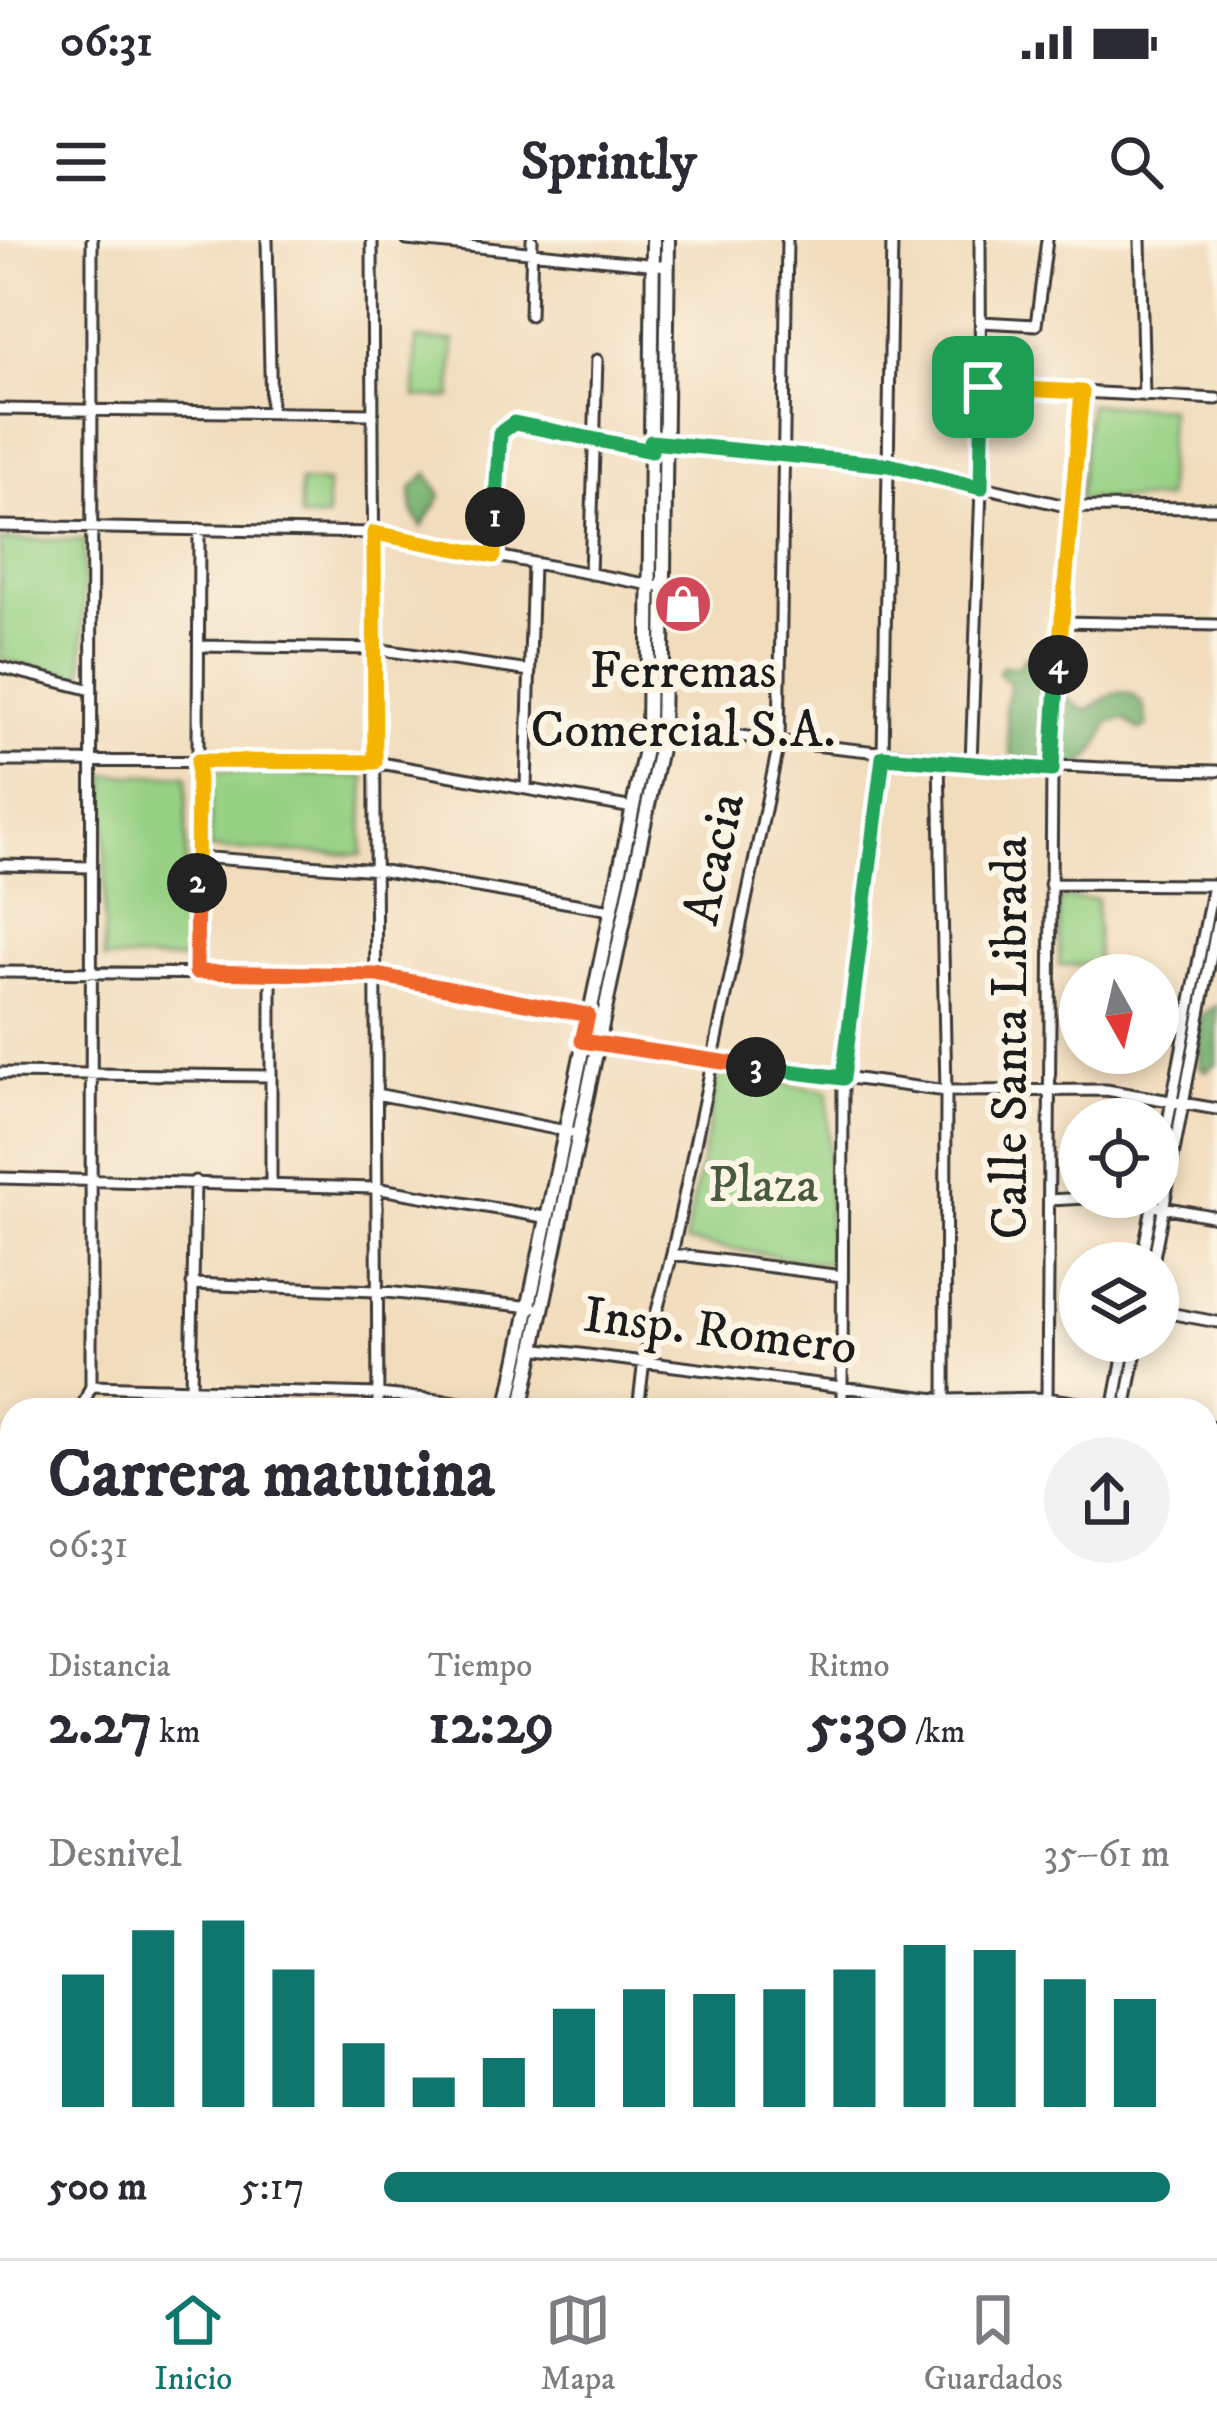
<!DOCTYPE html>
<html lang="es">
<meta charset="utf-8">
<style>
body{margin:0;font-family:"IM FELL DW Pica",serif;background:#f2f2f3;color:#2b2b33;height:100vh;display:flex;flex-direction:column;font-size:45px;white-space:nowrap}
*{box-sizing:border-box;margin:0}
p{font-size:39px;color:#7c7c81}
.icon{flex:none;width:66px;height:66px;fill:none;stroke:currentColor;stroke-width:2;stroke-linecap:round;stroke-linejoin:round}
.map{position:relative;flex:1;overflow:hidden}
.drawer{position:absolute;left:0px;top:1158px;width:1218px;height:861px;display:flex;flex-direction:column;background:#fff;border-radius:36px 36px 0 0;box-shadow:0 6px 18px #0003}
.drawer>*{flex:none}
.needle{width:78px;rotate:172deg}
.buttons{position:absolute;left:1059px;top:714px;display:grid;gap:24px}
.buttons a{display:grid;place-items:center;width:120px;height:120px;border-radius:50%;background:#fff;box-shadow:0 6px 18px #0003;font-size:60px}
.pin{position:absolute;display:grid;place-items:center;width:102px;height:102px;color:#fff;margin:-51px;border-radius:24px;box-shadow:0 6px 18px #0006}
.km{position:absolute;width:60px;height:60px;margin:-30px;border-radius:50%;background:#222;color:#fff;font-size:33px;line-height:60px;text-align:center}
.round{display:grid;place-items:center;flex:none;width:126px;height:126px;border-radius:63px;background:#f2f2f3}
.headline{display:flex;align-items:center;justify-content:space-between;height:204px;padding:0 48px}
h1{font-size:66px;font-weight:800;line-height:90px}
.metrics{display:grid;grid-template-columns:repeat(3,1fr);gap:18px;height:204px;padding:12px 48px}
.metrics div{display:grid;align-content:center}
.metrics b{font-size:60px;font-weight:800}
.metrics small{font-size:33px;font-weight:400}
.metrics p{font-size:33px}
.chart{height:336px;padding:24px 48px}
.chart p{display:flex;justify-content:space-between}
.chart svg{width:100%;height:216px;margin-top:12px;stroke:#0f766e;stroke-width:6}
ul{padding:0 48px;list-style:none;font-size:39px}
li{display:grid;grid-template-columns:192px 144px 1fr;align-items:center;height:90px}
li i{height:30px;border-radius:15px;background:#0f766e}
.status{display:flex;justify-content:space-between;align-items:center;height:84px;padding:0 60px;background:#fff;direction:ltr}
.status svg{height:33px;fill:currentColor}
header{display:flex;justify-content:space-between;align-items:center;height:156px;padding:0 48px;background:#fff;font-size:54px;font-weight:800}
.dock{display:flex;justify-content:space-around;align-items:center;height:168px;border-top:3px solid #e1e1e2;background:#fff;font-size:33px;color:#7c7c81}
.dock a{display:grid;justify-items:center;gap:6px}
.dock .current{color:#0f766e}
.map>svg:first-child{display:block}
.green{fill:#97d184;stroke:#5a7650;stroke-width:3}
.forest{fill:#79b372;stroke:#4a6847;stroke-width:3}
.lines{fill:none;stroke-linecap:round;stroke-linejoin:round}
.street-casing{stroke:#3c3934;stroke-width:15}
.secondary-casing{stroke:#3c3934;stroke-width:18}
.street{stroke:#fff;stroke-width:9}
.secondary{stroke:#fff;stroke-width:12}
.split-1-casing{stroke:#fff;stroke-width:24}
.split-2-casing{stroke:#fff;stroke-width:24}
.split-3-casing{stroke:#fff;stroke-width:24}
.split-4-casing{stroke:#fff;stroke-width:24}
.split-5-casing{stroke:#fff;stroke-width:24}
.split-1{stroke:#22a559;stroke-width:15}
.split-2{stroke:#f5b400;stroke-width:15}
.split-3{stroke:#f0652b;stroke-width:15}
.split-4{stroke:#22a559;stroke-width:15}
.split-5{stroke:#f5b400;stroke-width:15}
.labels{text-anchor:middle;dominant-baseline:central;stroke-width:12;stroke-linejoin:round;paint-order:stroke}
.poi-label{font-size:51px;fill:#1c1c1c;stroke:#fcf5e5}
.street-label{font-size:51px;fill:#1c1c1c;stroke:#fcf5e5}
.park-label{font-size:51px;fill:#475b40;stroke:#fcf5e5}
</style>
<div class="status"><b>06:31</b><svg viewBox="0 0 49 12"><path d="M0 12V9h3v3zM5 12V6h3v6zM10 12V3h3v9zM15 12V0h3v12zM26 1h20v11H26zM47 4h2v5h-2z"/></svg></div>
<header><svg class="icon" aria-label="menu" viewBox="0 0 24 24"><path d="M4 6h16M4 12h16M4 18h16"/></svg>Sprintly<svg class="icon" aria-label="search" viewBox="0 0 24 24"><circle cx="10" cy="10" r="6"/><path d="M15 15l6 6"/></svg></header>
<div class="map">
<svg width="1217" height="2018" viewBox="0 0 1217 2018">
<rect width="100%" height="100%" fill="#fcf5e5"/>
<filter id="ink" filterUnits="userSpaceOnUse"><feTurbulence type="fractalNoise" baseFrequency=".00833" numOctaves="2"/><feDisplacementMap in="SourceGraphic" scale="24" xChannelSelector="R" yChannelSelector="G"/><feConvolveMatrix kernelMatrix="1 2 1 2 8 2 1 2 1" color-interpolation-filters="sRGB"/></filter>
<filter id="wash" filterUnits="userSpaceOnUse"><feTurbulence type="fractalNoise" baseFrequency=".004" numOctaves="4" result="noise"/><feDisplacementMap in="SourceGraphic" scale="48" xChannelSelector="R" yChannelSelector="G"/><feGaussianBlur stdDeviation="2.7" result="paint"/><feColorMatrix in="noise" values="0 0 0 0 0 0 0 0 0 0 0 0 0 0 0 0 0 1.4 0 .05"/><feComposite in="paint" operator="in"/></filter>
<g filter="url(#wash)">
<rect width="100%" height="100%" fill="#f1dcbc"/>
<path class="green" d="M 416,99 L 454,101 L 452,158 L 415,157 Z
M 1089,164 L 1169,168 L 1166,259 L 1079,259 Z
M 300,242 L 327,243 L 327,278 L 300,278 Z
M 0,300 L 84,300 L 83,437 L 0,419 Z
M 212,531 L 365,537 L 362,615 L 209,609 Z
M 106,535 L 187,535 L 185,720 L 104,719 Z
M 1059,659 L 1097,659 L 1097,725 L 1059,725 Z
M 719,833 L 828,851 L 829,1024 L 685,1002 Z
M 1206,1928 L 1217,1932 L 1217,2018 L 1193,2018 L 1167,2007 L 1206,2007 Z"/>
<path class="forest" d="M 428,233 L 441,256 L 422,287 L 413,273 L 411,249 Z
M 1025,416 L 1043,429 L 1045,458 L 1067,459 L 1085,471 C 1107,461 1119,439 1143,464 L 1147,486 L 1139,491 L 1125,479 L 1108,482 C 1091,536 1058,545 1010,513 L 1005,466 L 1010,444 L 998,433 L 1003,426 L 1018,427 Z
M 1217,765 L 1217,824 L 1206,831 L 1200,827 L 1201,776 Z"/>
</g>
<g filter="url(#ink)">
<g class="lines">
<defs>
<path id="street" d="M 267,0 L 271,173
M 372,0 L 378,1170
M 407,0 L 668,26
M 1140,0 L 1144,156
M 530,75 L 532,0
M 981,82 L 1036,85 L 1047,0
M 983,147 L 1217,159
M 0,169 L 372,174
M 666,204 L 889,225 L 1070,267 L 1217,268
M 0,286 L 374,293 L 656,346
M 493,316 L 500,193 L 506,185 L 651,211
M 590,334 L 597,120
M 1060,382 L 1217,385
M 199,406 L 375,409 L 530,431
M 0,427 L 92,450
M 662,485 C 848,513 1030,529 1217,531
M 939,520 L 946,851 L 945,1170
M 0,521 L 375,522 L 633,568
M 971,523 L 981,248 L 980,0
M 526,547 L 533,323
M 197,617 L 378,630 L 611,670
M 0,625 L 91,627
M 1050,644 L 1217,645
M 0,732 L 377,735 L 588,775
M 197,732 L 199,289
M 591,803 L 946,851 L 1106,850 L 1217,869
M 0,833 L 271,836
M 376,854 L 571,892
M 1158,934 L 1213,645
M 0,938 L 375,948 L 544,977
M 271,941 L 271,734
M 1107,957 L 1217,977
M 1049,960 L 1106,957
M 672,1014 L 842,1036
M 1141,1023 L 1154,957
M 1153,1023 L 1217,684
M 192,1044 L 376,1051 L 533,1067
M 1158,1071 L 1217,1082
M 532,1108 L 945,1160 L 1047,1158 L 1123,1170
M 91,1146 L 378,1154 L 508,1167
M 191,1149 L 195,941
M 1047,1158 L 1052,530 L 1082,152
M 81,1170 L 91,1146 L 92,0
M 159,1170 L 165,1148
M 638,1170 L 644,1120 L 672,1014 L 779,503 L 787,0
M 842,1170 L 843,839 L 883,517 L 892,0
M 1113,1170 L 1126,1101
M 1125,1170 L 1138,1101
M 1206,1186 L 1217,1189
M 1206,1293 L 1217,1296
M 1206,1302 L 1217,1304
M 1206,1388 L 1217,1390
M 0,1431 L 12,1423
M 1206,1546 L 1217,1548
M 0,1660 L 12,1661
M 1206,1703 L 1217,1705
M 0,1750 L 12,1695
M 1206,1792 L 1217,1793
M 0,1983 L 12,1986
M 105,2007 L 154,2018
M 731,2007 L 740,2018
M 60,2018 L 63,2007
M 224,2018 L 337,2018
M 350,2018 L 383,2007
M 977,2018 L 978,2007"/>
<path id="secondary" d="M 507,1170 L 648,495 L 653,0
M 521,1170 L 662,499 L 668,0
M 0,1312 L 12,1321
M 1206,1896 L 1217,1901
M 1206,1908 L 1217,1913
M 466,2007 L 468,2018"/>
</defs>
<use href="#street" class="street-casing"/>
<use href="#secondary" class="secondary-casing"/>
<use href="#street" class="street"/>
<use href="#secondary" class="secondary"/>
</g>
</g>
<g class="lines" filter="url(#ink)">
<defs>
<path id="split-1" d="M 495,277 L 500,193 L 514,183 L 651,211 L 651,202 L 889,225 L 981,248 L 983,147"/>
<path id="split-2" d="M 197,643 L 198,521 L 375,522 L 374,293 L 494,316 L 495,277"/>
<path id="split-3" d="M 197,643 L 196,732 L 377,735 L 588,775 L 582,801 L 756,827"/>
<path id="split-4" d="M 756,827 L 843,838 L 883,517 L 1052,530 L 1058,425"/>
<path id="split-5" d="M 983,147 L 1082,152 L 1058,425"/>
</defs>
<use href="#split-1" class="split-1-casing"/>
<use href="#split-2" class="split-2-casing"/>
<use href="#split-3" class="split-3-casing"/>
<use href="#split-4" class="split-4-casing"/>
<use href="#split-5" class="split-5-casing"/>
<use href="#split-1" class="split-1"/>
<use href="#split-2" class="split-2"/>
<use href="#split-3" class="split-3"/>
<use href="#split-4" class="split-4"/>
<use href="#split-5" class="split-5"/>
</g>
<defs>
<symbol id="shop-disc" viewBox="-11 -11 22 22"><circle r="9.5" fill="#d1495b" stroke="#fcf5e5"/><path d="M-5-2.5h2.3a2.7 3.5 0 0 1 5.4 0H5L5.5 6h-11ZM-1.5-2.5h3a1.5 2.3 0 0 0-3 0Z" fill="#fff"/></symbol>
</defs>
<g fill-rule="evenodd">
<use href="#shop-disc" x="650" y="331" width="66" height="66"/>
</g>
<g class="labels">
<g class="poi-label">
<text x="683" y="432">Ferremas<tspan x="683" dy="59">Comercial S.A.</tspan></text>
</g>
<g class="street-label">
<text transform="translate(715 619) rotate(-78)">Acacia</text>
<text transform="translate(1011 798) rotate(-90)">Calle Santa Librada</text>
<text transform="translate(720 1092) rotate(7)">Insp. Romero</text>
</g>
<g class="park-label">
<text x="763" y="946">Plaza</text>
</g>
</g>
</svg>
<div class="buttons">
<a><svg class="needle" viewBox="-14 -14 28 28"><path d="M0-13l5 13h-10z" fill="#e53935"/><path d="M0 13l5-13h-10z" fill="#7c7c81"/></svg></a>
<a><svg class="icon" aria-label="locate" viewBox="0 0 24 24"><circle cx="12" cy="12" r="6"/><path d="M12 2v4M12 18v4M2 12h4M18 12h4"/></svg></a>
<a><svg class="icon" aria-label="layers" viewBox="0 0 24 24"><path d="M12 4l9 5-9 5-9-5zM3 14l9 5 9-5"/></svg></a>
</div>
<div class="pin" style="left:983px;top:147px;background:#1e9e55"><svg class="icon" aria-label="arrive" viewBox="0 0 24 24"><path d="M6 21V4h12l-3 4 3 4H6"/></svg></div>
<b class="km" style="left:495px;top:277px">1</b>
<b class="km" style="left:197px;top:643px">2</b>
<b class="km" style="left:756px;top:827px">3</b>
<b class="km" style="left:1058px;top:425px">4</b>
<section class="drawer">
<div class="headline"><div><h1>Carrera matutina</h1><p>06:31</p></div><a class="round"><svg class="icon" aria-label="share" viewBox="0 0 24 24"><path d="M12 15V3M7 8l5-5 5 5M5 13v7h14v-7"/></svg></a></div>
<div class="metrics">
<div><p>Distancia</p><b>2.27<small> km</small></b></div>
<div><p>Tiempo</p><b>12:29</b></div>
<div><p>Ritmo</p><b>5:30<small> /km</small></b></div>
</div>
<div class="chart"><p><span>Desnivel</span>35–61 m</p>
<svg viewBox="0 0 160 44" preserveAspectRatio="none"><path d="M5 44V17M15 44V8M25 44V6M35 44V16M45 44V31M55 44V38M65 44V34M75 44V24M85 44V20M95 44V21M105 44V20M115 44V16M125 44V11M135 44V12M145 44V18M155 44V22"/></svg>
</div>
<ul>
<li><b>500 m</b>5:17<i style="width:100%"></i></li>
</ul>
</section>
</div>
<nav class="dock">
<a class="current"><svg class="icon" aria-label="home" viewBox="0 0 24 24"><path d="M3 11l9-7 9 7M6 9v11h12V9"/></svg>Inicio</a>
<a><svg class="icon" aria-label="map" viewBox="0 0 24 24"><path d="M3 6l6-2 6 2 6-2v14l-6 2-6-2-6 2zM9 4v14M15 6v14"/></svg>Mapa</a>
<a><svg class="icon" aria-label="saved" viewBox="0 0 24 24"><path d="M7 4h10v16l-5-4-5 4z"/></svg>Guardados</a>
</nav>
